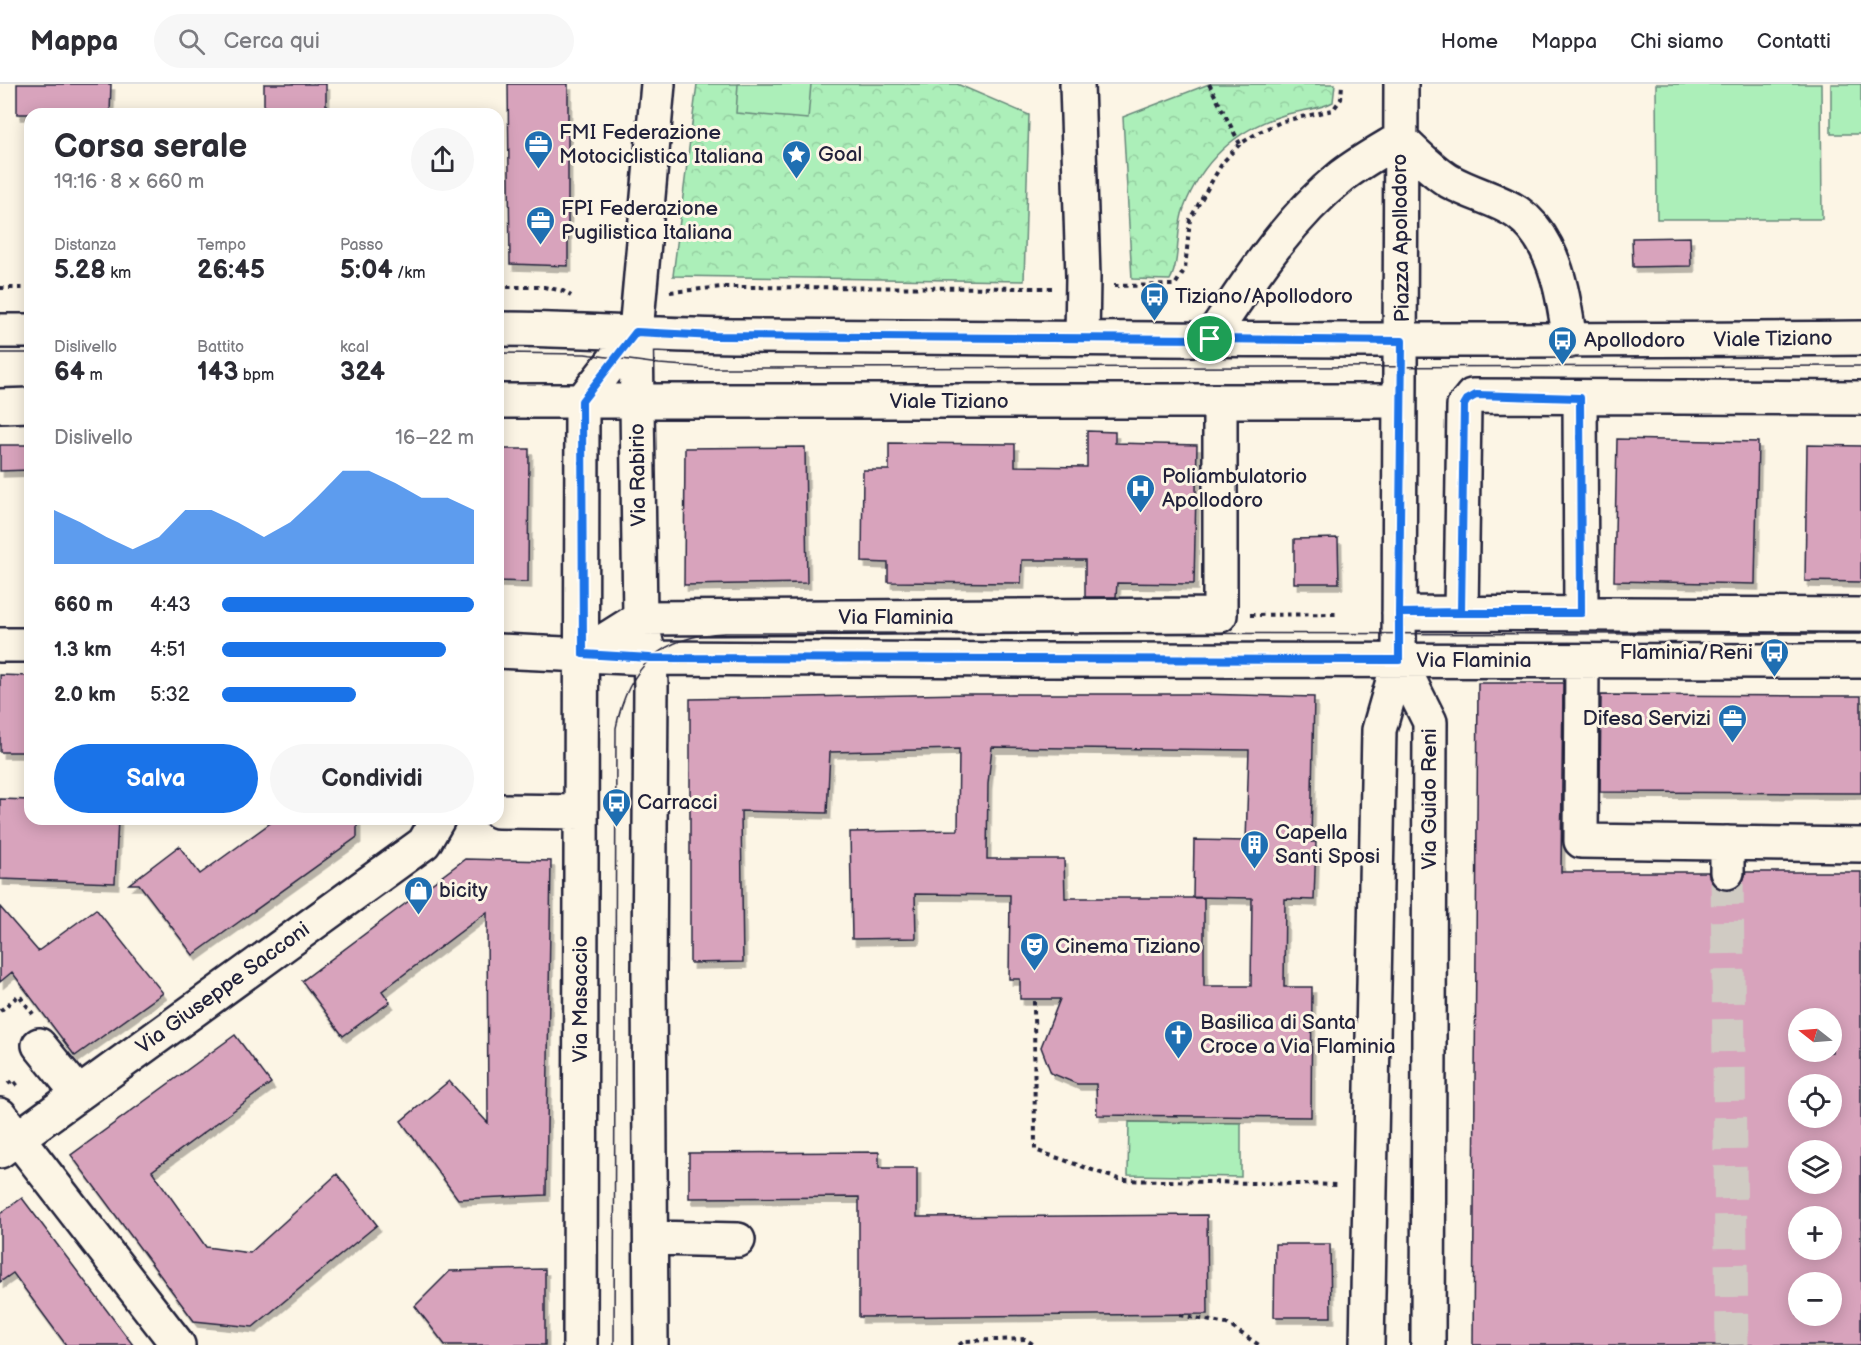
<!DOCTYPE html>
<html lang="it">
<meta charset="utf-8">
<style>
body{margin:0;font-family:"Balsamiq Sans",sans-serif;background:#f7f7f7;color:#2b2b33;height:100vh;display:flex;flex-direction:column;font-size:22px;white-space:nowrap}
*{box-sizing:border-box;margin:0}
p{font-size:20px;color:#7c7c81}
.icon{flex:none;width:33px;height:33px;fill:none;stroke:currentColor;stroke-width:2;stroke-linecap:round;stroke-linejoin:round}
.map{position:relative;flex:1;overflow:hidden}
.side{position:absolute;left:24px;top:24px;width:480px;height:717px;display:flex;flex-direction:column;background:#fff;border-radius:18px;box-shadow:0 3px 15px #0003}
.side>*{flex:none}
.needle{width:39px;rotate:287deg}
.buttons{position:absolute;left:1788px;top:924px;display:grid;gap:12px}
.buttons a{display:grid;place-items:center;width:54px;height:54px;border-radius:50%;background:#fff;box-shadow:0 3px 15px #0003;font-size:30px}
.pin{position:absolute;display:grid;place-items:center;width:51px;height:51px;color:#fff;margin:-26px;border:3px solid #fff;border-radius:50%;box-shadow:0 2px 6px #0007}
.round{display:grid;place-items:center;flex:none;width:63px;height:63px;border-radius:32px;background:#f7f7f7}
.headline{display:flex;align-items:center;justify-content:space-between;height:102px;padding:0 30px}
h1{font-size:33px;font-weight:700;line-height:45px}
.figures{display:grid;grid-template-columns:repeat(3,1fr);gap:9px;height:102px;padding:6px 30px}
.figures div{display:grid;align-content:center}
.figures b{font-size:26px;font-weight:700}
.figures small{font-size:16px;font-weight:400}
.figures p{font-size:16px}
.chart{height:168px;padding:12px 30px}
.chart p{display:flex;justify-content:space-between}
.chart svg{width:100%;height:108px;margin-top:6px;fill:#1a73e8;opacity:.7}
.primary-button{display:flex;gap:12px;margin-top:auto;padding:12px 30px}
.primary-button a{flex:1;height:69px;border-radius:36px;background:#1a73e8;color:#fff;font-size:24px;font-weight:700;line-height:69px;text-align:center}
.primary-button a+a{background:#f7f7f7;color:#2b2b33}
ul{padding:0 30px;list-style:none;font-size:20px}
li{display:grid;grid-template-columns:96px 72px 1fr;align-items:center;height:45px}
li i{height:15px;border-radius:8px;background:#1a73e8}
header{display:flex;align-items:center;gap:36px;box-sizing:border-box;height:84px;padding:0 30px;background:#fff;border-bottom:2px solid #e1e1e2}
header strong{font-size:28px}
nav{display:flex;gap:33px;margin-inline-start:auto;font-size:21px}
.search{width:420px;height:54px;background:#f7f7f7;display:flex;align-items:center;gap:15px;box-sizing:border-box;padding:0 21px;border-radius:33px;color:#7c7c81;font-size:22px}
.map>svg:first-child{display:block}
.park{fill:url(#park-crowns);stroke:#67887a;stroke-width:1.5}
.pitch{fill:#acefb9;stroke:#67887a;stroke-width:1.5}
.building{fill:#d8a3bc;stroke:#22223b;stroke-width:1.5;fill-rule:evenodd;filter:url(#shadow)}
.lines{fill:none;stroke-linecap:round;stroke-linejoin:round}
.minor-tunnel{stroke:#d0cbc3;stroke-width:33;stroke-dasharray:33 16;stroke-linecap:butt}
.minor-casing{stroke:#22223b;stroke-width:38}
.path{stroke:#22223b;stroke-width:4;stroke-dasharray:4.5 4.5;stroke-linecap:butt}
.minor{stroke:#fcf5e5;stroke-width:33}
.tram{stroke:#22223b;stroke-width:1.5}
.route-casing{stroke:#fff;stroke-width:12}
.route{stroke:#1a73e8;stroke-width:8}
.labels{text-anchor:middle;dominant-baseline:central;stroke-width:6;stroke-linejoin:round;paint-order:stroke}
.poi-label{font-size:21px;fill:#22223b;stroke:#fcf5e5;text-anchor:start}
.street-label{font-size:21px;fill:#22223b;stroke:#fcf5e5}
</style>
<header>
<strong>Mappa</strong>
<div class="search"><svg class="icon" aria-label="search" viewBox="0 0 24 24"><circle cx="10" cy="10" r="6"/><path d="M15 15l6 6"/></svg>Cerca qui</div>
<nav><a>Home</a><a>Mappa</a><a>Chi siamo</a><a>Contatti</a></nav>
</header>
<div class="map">
<svg width="1861" height="1261" viewBox="0 0 1861 1261">
<defs>
<pattern id="park-crowns" width="20" height="18" patternUnits="userSpaceOnUse" patternTransform="scale(1.5)"><rect width="20" height="18" fill="#acefb9"/><path d="M2 6a3 3 0 1 1 6 0M12 15a3 3 0 1 1 6 0" fill="none" stroke="#94cda0"/></pattern>
<filter id="shadow"><feDropShadow dx="3.5" dy="6" stdDeviation="0" flood-color="#0004"/></filter>
</defs>
<rect width="100%" height="100%" fill="#fcf5e5"/>
<filter id="ink" filterUnits="userSpaceOnUse"><feTurbulence type="fractalNoise" baseFrequency=".0167" numOctaves="2"/><feDisplacementMap in="SourceGraphic" scale="12" xChannelSelector="R" yChannelSelector="G"/><feConvolveMatrix kernelMatrix="1 2 1 2 8 2 1 2 1" color-interpolation-filters="sRGB"/></filter>
<g filter="url(#ink)">
<path class="park" d="M 697,0 L 957,0 L 1029,31 L 1024,197 L 673,192 Z
M 1209,0 L 1335,0 L 1333,18 C 1319,26 1300,26 1284,31 C 1236,45 1201,78 1184,124 C 1175,146 1181,176 1170,196 L 1132,195 L 1123,33 Z"/>
<path class="pitch" d="M 738,0 L 811,0 L 808,35 L 736,29 Z
M 1656,0 L 1821,0 L 1822,135 L 1657,135 Z
M 1831,0 L 1861,0 L 1861,50 L 1831,50 Z
M 1129,1038 L 1241,1039 L 1241,1093 L 1128,1091 Z"/>
<path class="building" d="M 17,0 L 111,0 L 110,30 L 17,30 Z
M 264,0 L 326,0 L 326,30 L 264,30 Z
M 508,0 L 568,0 L 568,182 L 510,180 Z
M 1690,153 L 1691,182 L 1633,183 L 1632,154 Z
M 1087,347 L 1115,348 L 1115,359 L 1197,361 L 1194,500 L 1117,499 L 1116,513 L 1085,513 L 1085,476 L 1022,476 L 1021,499 L 888,498 L 888,479 L 862,478 L 863,386 L 889,386 L 889,359 L 1015,360 L 1015,382 L 1087,383 Z
M 1617,355 L 1758,358 L 1755,500 L 1614,497 Z
M 0,361 L 30,361 L 30,386 L 0,387 Z
M 1807,361 L 1861,362 L 1861,498 L 1805,497 Z
M 805,363 L 807,499 L 684,501 L 685,364 Z
M 498,365 L 529,365 L 528,498 L 498,497 Z
M 1338,454 L 1339,499 L 1294,499 L 1294,455 Z
M 0,591 L 30,592 L 30,668 L 0,668 Z
M 1478,599 L 1563,599 L 1561,788 L 1708,788 L 1711,798 L 1717,804 L 1726,807 L 1737,804 L 1743,797 L 1746,788 L 1861,788 L 1861,1261 L 1473,1261 ZM 1798,934 L 1832,934 L 1832,968 L 1798,968 ZM 1798,1000 L 1832,1000 L 1832,1034 L 1798,1034 ZM 1798,1066 L 1832,1066 L 1832,1100 L 1798,1100 ZM 1798,1132 L 1832,1132 L 1832,1166 L 1798,1166 ZM 1798,1198 L 1832,1198 L 1832,1232 L 1798,1232 Z
M 965,610 L 1199,610 L 1314,613 L 1311,758 L 1316,758 L 1314,816 L 1285,815 L 1284,903 L 1312,903 L 1311,1033 L 1097,1031 L 1096,1000 L 1077,1000 L 1051,989 L 1041,963 L 1060,915 L 1020,915 L 1020,895 L 1009,895 L 1010,811 L 915,810 L 916,854 L 852,855 L 850,748 L 958,746 L 959,665 L 830,668 L 827,729 L 741,727 L 743,878 L 690,879 L 690,615 ZM 992,663 L 1249,666 L 1246,757 L 1194,756 L 1193,813 L 1252,814 L 1251,902 L 1204,902 L 1204,814 L 1065,814 L 1064,775 L 987,775 L 988,700 Z
M 1601,611 L 1861,612 L 1861,709 L 1600,708 Z
M 0,715 L 30,716 L 30,735 L 118,735 L 115,799 L 0,795 Z
M 276,735 L 357,735 L 357,753 L 193,871 L 139,800 L 129,800 L 179,762 L 200,790 Z
M 465,775 L 551,777 L 546,1111 L 458,1115 L 401,1037 L 449,997 L 488,1039 L 487,828 L 382,907 L 390,918 L 343,952 L 302,897 Z
M 0,823 L 38,867 L 96,825 L 163,909 L 75,972 L 12,888 L 0,898 Z
M 235,951 L 271,999 L 152,1087 L 206,1163 L 250,1169 L 337,1090 L 377,1141 L 253,1243 L 194,1237 L 71,1071 Z
M 879,1068 L 879,1084 L 917,1084 L 917,1133 L 1207,1131 L 1208,1230 L 859,1233 L 859,1113 L 689,1114 L 689,1069 Z
M 22,1114 L 133,1261 L 66,1261 L 13,1189 L 0,1198 L 0,1130 Z
M 1275,1160 L 1330,1160 L 1331,1233 L 1274,1233 Z
M 545,1185 L 545,1261 L 445,1261 L 415,1222 L 450,1187 Z"/>
<g class="lines">
<path class="minor-tunnel" d="M 1727,788 L 1732,1261"/>
<defs>
<path id="minor" d="M 1077,0 L 1083,193 L 1082,254
M 1400,55 C 1415,69 1431,86 1449,97 C 1489,119 1522,116 1546,163 C 1561,192 1565,225 1570,257
M 498,245 C 580,245 662,252 744,252 C 1117,255 1489,258 1861,254
M 0,247 L 30,247
M 1210,255 C 1249,197 1287,136 1342,92 C 1360,78 1380,67 1400,55
M 1580,314 L 1581,529
M 498,317 L 1400,317
M 0,322 L 30,321
M 1461,528 L 1464,322 L 1472,312 L 1861,314
M 1399,529 L 1861,531
M 0,561 L 30,561
M 498,567 L 650,574 L 1028,576 L 1861,577
M 583,570 L 640,534 L 1220,531 L 1220,317
M 1399,576 L 1430,638 L 1428,1261
M 1582,577 L 1581,757 L 1861,761
M 498,727 L 581,728
M 1727,759 L 1727,788
M 39,961 L 78,1009
M 0,1031 L 178,1261
M 0,1067 L 424,759 L 438,735
M 652,1154 L 738,1156
M 580,1261 L 582,317 L 636,248
M 651,1261 L 649,890 L 651,602 L 650,574 L 640,534 L 636,248 L 658,0
M 1367,1261 L 1379,646 L 1399,576 L 1401,0"/>
</defs>
<use href="#minor" class="minor-casing"/>
<path class="path" d="M 1209,0 L 1240,60
M 1114,202 L 1175,201 L 1185,185 L 1190,135 L 1223,78 L 1240,60 L 1259,48 L 1283,37 L 1333,26 L 1341,15 L 1342,0
M 498,203 L 544,203 L 563,207 L 571,212
M 0,204 L 30,204
M 670,208 L 723,203 L 1052,204
M 1250,531 L 1337,530
M 1034,917 L 1035,1066 L 1121,1096 L 1339,1101
M 0,927 L 19,911 L 33,930
M 8,1000 L 13,996 L 20,1005
M 1180,1231 L 1227,1240 L 1259,1261
M 959,1261 L 964,1257 L 1025,1255 L 1034,1261"/>
<use href="#minor" class="minor"/>
<path class="tram" d="M 0,269 L 30,269
M 498,269 L 585,270 L 659,280 L 713,284 L 1861,282
M 614,1261 L 616,644 C 628,582 662,551 725,549 L 1861,550"/>
</g>
</g>
<g class="lines" filter="url(#ink)">
<defs>
<path id="route" d="M 1210,255 L 715,252 L 636,248 L 582,317 L 583,570 L 650,574 L 1399,576 L 1399,529 L 1461,528 L 1464,321 L 1467,316 L 1476,311 L 1580,314 L 1581,529 L 1399,529 L 1402,257 L 1210,255"/>
</defs>
<use href="#route" class="route-casing"/>
<use href="#route" class="route"/>
</g>
<defs>
<symbol id="office-pin" viewBox="-11 -11 22 30"><path d="M0 17L-7.5 6A9.5 9.5 0 1 1 7.5 6Z" fill="#1f6fb2" stroke="#fcf5e5"/><path d="M-6-3h4V-5.5h4V-3h4V5H-6ZM-1-4.5V-3h2v-1.5ZM-6 0V1H6V0Z" fill="#fff"/></symbol>
<symbol id="sight-pin" viewBox="-11 -11 22 30"><path d="M0 17L-7.5 6A9.5 9.5 0 1 1 7.5 6Z" fill="#1f6fb2" stroke="#fcf5e5"/><path d="M0-6L1.8-2.2L6-1.7L2.9 1.2L3.7 5.4L0 3.3L-3.7 5.4L-2.9 1.2L-6-1.7L-1.8-2.2Z" fill="#fff"/></symbol>
<symbol id="bus-pin" viewBox="-11 -11 22 30"><path d="M0 17L-7.5 6A9.5 9.5 0 1 1 7.5 6Z" fill="#1f6fb2" stroke="#fcf5e5"/><path d="M-5-6H5V4H4V6H2V4H-2V6H-4V4H-5ZM-3.5-4V0h7V-4ZM-3.5 1.2v1.5H-2V1.2ZM2 1.2v1.5H3.5V1.2Z" fill="#fff"/></symbol>
<symbol id="hospital-pin" viewBox="-11 -11 22 30"><path d="M0 17L-7.5 6A9.5 9.5 0 1 1 7.5 6Z" fill="#1f6fb2" stroke="#fcf5e5"/><path d="M-5-5h3v3.5h4V-5h3V5h-3V1.5h-4V5h-3Z" fill="#fff"/></symbol>
<symbol id="building-pin" viewBox="-11 -11 22 30"><path d="M0 17L-7.5 6A9.5 9.5 0 1 1 7.5 6Z" fill="#1f6fb2" stroke="#fcf5e5"/><path d="M-4-6H4V6H1V3H-1V6H-4ZM-2.5-4.3h1.7v1.8h-1.7ZM.8-4.3h1.7v1.8H.8ZM-2.5-1h1.7V.8h-1.7ZM.8-1h1.7V.8H.8Z" fill="#fff"/></symbol>
<symbol id="shop-pin" viewBox="-11 -11 22 30"><path d="M0 17L-7.5 6A9.5 9.5 0 1 1 7.5 6Z" fill="#1f6fb2" stroke="#fcf5e5"/><path d="M-5-2.5h2.3a2.7 3.5 0 0 1 5.4 0H5L5.5 6h-11ZM-1.5-2.5h3a1.5 2.3 0 0 0-3 0Z" fill="#fff"/></symbol>
<symbol id="theatre-pin" viewBox="-11 -11 22 30"><path d="M0 17L-7.5 6A9.5 9.5 0 1 1 7.5 6Z" fill="#1f6fb2" stroke="#fcf5e5"/><path d="M-5-5.5Q0-4 5-5.5V0Q5 5 0 6Q-5 5-5 0ZM-3.3-2.5H-1v1.5H-3.3ZM1-2.5H3.3v1.5H1ZM-2.8 1Q0 5.5 2.8 1Z" fill="#fff"/></symbol>
<symbol id="church-pin" viewBox="-11 -11 22 30"><path d="M0 17L-7.5 6A9.5 9.5 0 1 1 7.5 6Z" fill="#1f6fb2" stroke="#fcf5e5"/><path d="M-1.2-6h2.4v3.5h3.3v2.4h-3.3V6h-2.4V-.1h-3.3v-2.4h3.3Z" fill="#fff"/></symbol>
</defs>
<g fill-rule="evenodd">
<use href="#office-pin" x="522" y="44" width="33" height="45"/>
<use href="#sight-pin" x="780" y="54" width="33" height="45"/>
<use href="#office-pin" x="524" y="120" width="33" height="45"/>
<use href="#bus-pin" x="1138" y="196" width="33" height="45"/>
<use href="#bus-pin" x="1546" y="240" width="33" height="45"/>
<use href="#hospital-pin" x="1124" y="388" width="33" height="45"/>
<use href="#bus-pin" x="1758" y="552" width="33" height="45"/>
<use href="#office-pin" x="1716" y="618" width="33" height="45"/>
<use href="#bus-pin" x="600" y="702" width="33" height="45"/>
<use href="#building-pin" x="1238" y="744" width="33" height="45"/>
<use href="#shop-pin" x="402" y="790" width="33" height="45"/>
<use href="#theatre-pin" x="1018" y="846" width="33" height="45"/>
<use href="#church-pin" x="1162" y="934" width="33" height="45"/>
</g>
<g class="labels">
<g class="poi-label">
<text x="559" y="48">FMI Federazione<tspan x="559" dy="24">Motociclistica Italiana</tspan></text>
<text x="818" y="70">Goal</text>
<text x="561" y="124">FPI Federazione<tspan x="561" dy="24">Pugilistica Italiana</tspan></text>
<text x="1175" y="212">Tiziano/Apollodoro</text>
<text x="1584" y="256">Apollodoro</text>
<text x="1162" y="392">Poliambulatorio<tspan x="1162" dy="24">Apollodoro</tspan></text>
<text x="1753" y="568" text-anchor="end">Flaminia/Reni</text>
<text x="1711" y="634" text-anchor="end">Difesa Servizi</text>
<text x="637" y="718">Carracci</text>
<text x="1275" y="748">Capella<tspan x="1275" dy="24">Santi Sposi</tspan></text>
<text x="439" y="806">bicity</text>
<text x="1055" y="862">Cinema Tiziano</text>
<text x="1200" y="938">Basilica di Santa<tspan x="1200" dy="24">Croce a Via Flaminia</tspan></text>
</g>
<g class="street-label">
<text transform="translate(1401 154) rotate(-91)">Piazza Apollodoro</text>
<text transform="translate(1773 255) rotate(-1)">Viale Tiziano</text>
<text x="949" y="317">Viale Tiziano</text>
<text transform="translate(638 391) rotate(-91)">Via Rabirio</text>
<text x="896" y="533">Via Flaminia</text>
<text x="1474" y="576">Via Flaminia</text>
<text transform="translate(1429 715) rotate(-90)">Via Guido Reni</text>
<text transform="translate(223 904) rotate(-36)">Via Giuseppe Sacconi</text>
<text transform="translate(580 915) rotate(-90)">Via Masaccio</text>
</g>
</g>
</svg>
<div class="buttons">
<a><svg class="needle" viewBox="-14 -14 28 28"><path d="M0-13l5 13h-10z" fill="#e53935"/><path d="M0 13l5-13h-10z" fill="#7c7c81"/></svg></a>
<a><svg class="icon" aria-label="locate" viewBox="0 0 24 24"><circle cx="12" cy="12" r="6"/><path d="M12 2v4M12 18v4M2 12h4M18 12h4"/></svg></a>
<a><svg class="icon" aria-label="layers" viewBox="0 0 24 24"><path d="M12 4l9 5-9 5-9-5zM3 14l9 5 9-5"/></svg></a>
<a>+</a>
<a>−</a>
</div>
<div class="pin" style="left:1210px;top:255px;background:#1e9e55"><svg class="icon" aria-label="arrive" viewBox="0 0 24 24"><path d="M6 21V4h12l-3 4 3 4H6"/></svg></div>
<section class="side">
<div class="headline"><div><h1>Corsa serale</h1><p>19:16 · 8 × 660 m</p></div><a class="round"><svg class="icon" aria-label="share" viewBox="0 0 24 24"><path d="M12 15V3M7 8l5-5 5 5M5 13v7h14v-7"/></svg></a></div>
<div class="figures">
<div><p>Distanza</p><b>5.28<small> km</small></b></div>
<div><p>Tempo</p><b>26:45</b></div>
<div><p>Passo</p><b>5:04<small> /km</small></b></div>
</div>
<div class="figures">
<div><p>Dislivello</p><b>64<small> m</small></b></div>
<div><p>Battito</p><b>143<small> bpm</small></b></div>
<div><p>kcal</p><b>324</b></div>
</div>
<div class="chart"><p><span>Dislivello</span>16–22 m</p>
<svg viewBox="0 0 160 44" preserveAspectRatio="none"><path d="M0 44V22L10 27L20 33L30 38L40 33L50 22L60 22L70 27L80 33L90 27L100 17L110 6L120 6L130 11L140 17L150 17L160 22V44z"/></svg>
</div>
<ul>
<li><b>660 m</b>4:43<i style="width:100%"></i></li>
<li><b>1.3 km</b>4:51<i style="width:89%"></i></li>
<li><b>2.0 km</b>5:32<i style="width:53%"></i></li>
</ul>
<div class="primary-button"><a>Salva</a><a>Condividi</a></div>
</section>
</div>
